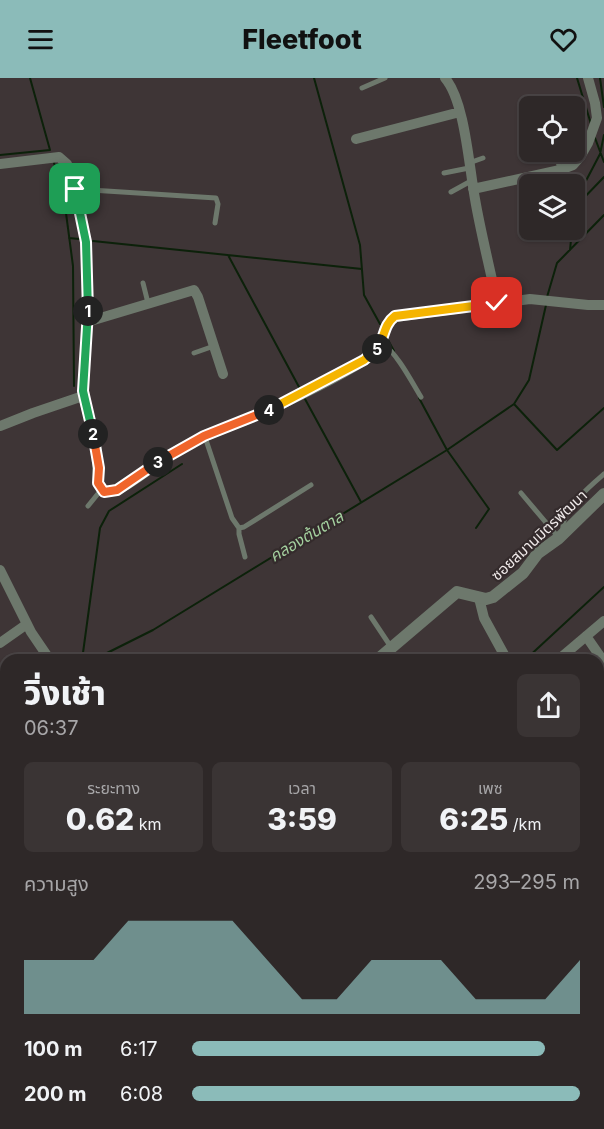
<!DOCTYPE html>
<html lang="th">
<meta charset="utf-8">
<style>
body{margin:0;font-family:Inter,"Noto Sans Thai",sans-serif;background:#3a3434;color:#f1f3f6;height:100vh;display:flex;flex-direction:column;font-size:22px;white-space:nowrap}
*{box-sizing:border-box;margin:0}
p{font-size:20px;color:#a7a6a8}
.icon{flex:none;width:33px;height:33px;fill:none;stroke:currentColor;stroke-width:2;stroke-linecap:round;stroke-linejoin:round}
.map{position:relative;flex:1;overflow:hidden}
.sheet{position:absolute;left:0px;top:576px;width:604px;height:476px;display:flex;flex-direction:column;background:#2e2828;border-radius:18px 18px 0 0;box-shadow:0 2px 4px #0004,0 0 0 2px #494445}
.sheet>*{flex:none}
.buttons{position:absolute;left:519px;top:18px;display:grid;gap:12px}
.buttons a{display:grid;place-items:center;width:66px;height:66px;border-radius:9px;background:#2e2828;box-shadow:0 2px 4px #0004,0 0 0 2px #494445;font-size:30px}
.pin{position:absolute;display:grid;place-items:center;width:51px;height:51px;color:#fff;margin:-26px;border-radius:12px;box-shadow:0 3px 9px #0006}
.km{position:absolute;width:30px;height:30px;margin:-15px;border-radius:50%;background:#222;color:#fff;font-size:16px;line-height:30px;text-align:center}
.round{display:grid;place-items:center;flex:none;width:63px;height:63px;border-radius:9px;background:#3a3434}
.headline{display:flex;align-items:center;justify-content:space-between;height:102px;padding:0 24px}
h1{font-size:33px;font-weight:800;line-height:45px}
.stats{display:grid;grid-template-columns:repeat(3,1fr);gap:9px;height:102px;padding:6px 24px}
.stats div{display:grid;align-content:center;border-radius:9px;background:#3a3434;text-align:center}
.stats b{font-size:30px;font-weight:800}
.stats small{font-size:16px;font-weight:400}
.stats p{font-size:16px}
.chart{height:168px;padding:12px 24px}
.chart p{display:flex;justify-content:space-between}
.chart svg{width:100%;height:108px;margin-top:6px;fill:#8bbbb9;opacity:.7}
ul{padding:0 24px;list-style:none;font-size:20px}
li{display:grid;grid-template-columns:96px 72px 1fr;align-items:center;height:45px}
li i{height:15px;border-radius:8px;background:#8bbbb9}
header{display:flex;justify-content:space-between;align-items:center;height:78px;padding:0 24px;background:#8bbbb9;color:#111;font-size:27px;font-weight:800}
.map>svg:first-child{display:block}
.green{fill:#755459}
.lines{fill:none;stroke-linecap:round;stroke-linejoin:round}
.stream{stroke:#0c210a;stroke-width:2}
.service{stroke:#6d786c;stroke-width:5}
.minor{stroke:#6d786c;stroke-width:10}
.tertiary{stroke:#6d786c;stroke-width:12}
.split-1-casing{stroke:#fff;stroke-width:12}
.split-2-casing{stroke:#fff;stroke-width:12}
.split-3-casing{stroke:#fff;stroke-width:12}
.split-4-casing{stroke:#fff;stroke-width:12}
.split-5-casing{stroke:#fff;stroke-width:12}
.split-6-casing{stroke:#fff;stroke-width:12}
.split-1{stroke:#22a559;stroke-width:8}
.split-2{stroke:#22a559;stroke-width:8}
.split-3{stroke:#f0652b;stroke-width:8}
.split-4{stroke:#f0652b;stroke-width:8}
.split-5{stroke:#f5b400;stroke-width:8}
.split-6{stroke:#f5b400;stroke-width:8}
.labels{text-anchor:middle;dominant-baseline:central;stroke-width:4.5;stroke-linejoin:round;paint-order:stroke}
.street-label{font-size:15px;fill:#f0eaea;stroke:#342b2c}
.water-label{font-size:16px;font-style:italic;fill:#a4d09f;stroke:#342b2c}
</style>
<header><svg class="icon" aria-label="menu" viewBox="0 0 24 24"><path d="M4 6h16M4 12h16M4 18h16"/></svg>Fleetfoot<svg class="icon" aria-label="heart" viewBox="0 0 24 24"><path d="M12 20l-8-8c-3-5 5-10 8-4 3-6 11-1 8 4z"/></svg></header>
<div class="map">
<svg width="604" height="1051" viewBox="0 0 604 1051">
<rect width="100%" height="100%" fill="#3e3536"/>
<path class="green" d="M 6,947 L 6,987 L 0,977 L 0,953 Z
M 42,1046 L 74,1046 L 69,1051 L 46,1051 Z
M 229,1046 L 288,1046 L 294,1051 L 225,1051 Z"/>
<g class="lines">
<path class="stream" d="M 314,0 L 360,167 L 364,217 L 380,246
M 577,0 L 591,46
M 600,0 L 604,29
M 595,60 L 604,84
M 0,77 L 50,72 L 30,0
M 54,85 L 64,120 L 73,188 L 74,308
M 577,127 L 604,99
M 574,133 L 578,118 L 600,76 L 604,57
M 69,160 L 79,161
M 93,163 L 362,191
M 570,172 L 572,152
M 228,177 L 299,309
M 547,219 L 557,185 L 604,137
M 388,262 L 394,273
M 419,320 L 447,372 L 489,431 L 476,450
M 305,321 L 361,424
M 514,326 L 529,302 L 546,227
M 82,582 L 100,450 L 109,433 L 182,386
M 93,582 L 153,552 L 447,372 L 514,326 L 557,372 L 604,330
M 525,582 L 604,509
M 0,702 L 6,702
M 0,797 L 6,792
M 598,877 L 604,885
M 425,1046 L 430,1051
M 63,1051 L 69,1046"/>
<path class="service" d="M 362,10 L 385,0
M 556,74 L 560,92
M 469,85 L 483,80
M 444,95 L 469,90
M 75,111 L 216,120 L 218,126 L 215,145
M 451,114 L 471,103
M 143,205 L 148,225
M 382,264 C 399,279 409,299 421,319
M 194,275 L 214,268
M 205,359 L 232,440 L 239,450 L 244,449 L 311,407
M 521,415 L 559,460
M 88,428 L 101,412
M 239,450 L 239,456 L 245,479
M 563,453 C 560,433 590,408 604,396
M 371,539 L 391,569
M 0,868 L 6,874
M 598,968 L 604,963
M 598,1016 L 604,1010
M 192,1046 L 197,1051
M 347,1046 L 349,1051
M 464,1046 L 465,1046"/>
<path class="minor" d="M 445,0 C 465,23 469,89 475,121 C 481,156 490,190 497,225
M 356,61 L 460,34
M 0,86 L 59,79 L 67,86 L 75,111 L 86,164 L 88,233 L 83,318 L 96,366 L 98,405 L 104,414 C 123,416 154,386 171,376 C 195,361 220,352 246,342 C 285,325 329,305 365,282 C 387,268 379,248 395,239 L 530,221 L 588,227 L 604,227
M 473,111 L 560,92 L 573,87 L 580,79 L 588,65 L 597,40 L 595,25 L 588,0
M 87,244 L 194,212 L 198,219 L 223,296
M 0,348 L 33,335 L 83,318
M 0,492 L 31,554 L 50,582
M 479,520 L 484,540 L 507,582
M 586,558 L 604,584
M 0,565 L 27,546
M 558,582 L 604,543
M 598,701 L 604,709
M 0,918 L 6,924
M 596,1046 L 601,1051
M 222,1051 L 226,1046"/>
<path class="tertiary" d="M 377,582 L 457,514 L 486,521 L 493,519 L 523,495 L 538,475 L 559,460 L 604,416
M 0,942 L 6,936"/>
</g>
<g class="lines">
<defs>
<path id="split-1" d="M 75,111 L 86,164 L 88,233"/>
<path id="split-2" d="M 88,233 L 83,313 L 93,356"/>
<path id="split-3" d="M 93,356 L 99,390 L 98,405 L 104,414 L 117,412 L 158,384"/>
<path id="split-4" d="M 158,384 L 204,358 L 269,332"/>
<path id="split-5" d="M 269,332 L 364,282 L 377,271"/>
<path id="split-6" d="M 377,271 C 385,260 383,247 395,238 L 497,225"/>
</defs>
<use href="#split-1" class="split-1-casing"/>
<use href="#split-2" class="split-2-casing"/>
<use href="#split-3" class="split-3-casing"/>
<use href="#split-4" class="split-4-casing"/>
<use href="#split-5" class="split-5-casing"/>
<use href="#split-6" class="split-6-casing"/>
<use href="#split-1" class="split-1"/>
<use href="#split-2" class="split-2"/>
<use href="#split-3" class="split-3"/>
<use href="#split-4" class="split-4"/>
<use href="#split-5" class="split-5"/>
<use href="#split-6" class="split-6"/>
</g>
<g class="labels">
<g class="street-label">
<text transform="translate(539 457) rotate(-43)">ซอยสมานมิตรพัฒนา</text>
</g>
<g class="water-label">
<text transform="translate(306 458) rotate(-31)">คลองต้นตาล</text>
</g>
</g>
</svg>
<div class="buttons">
<a><svg class="icon" aria-label="locate" viewBox="0 0 24 24"><circle cx="12" cy="12" r="6"/><path d="M12 2v4M12 18v4M2 12h4M18 12h4"/></svg></a>
<a><svg class="icon" aria-label="layers" viewBox="0 0 24 24"><path d="M12 4l9 5-9 5-9-5zM3 14l9 5 9-5"/></svg></a>
</div>
<div class="pin" style="left:75px;top:111px;background:#1e9e55"><svg class="icon" aria-label="arrive" viewBox="0 0 24 24"><path d="M6 21V4h12l-3 4 3 4H6"/></svg></div>
<div class="pin" style="left:497px;top:225px;background:#d93025"><svg class="icon" aria-label="check" viewBox="0 0 24 24"><path d="M5 12l5 5 9-10"/></svg></div>
<b class="km" style="left:88px;top:233px">1</b>
<b class="km" style="left:93px;top:356px">2</b>
<b class="km" style="left:158px;top:384px">3</b>
<b class="km" style="left:269px;top:332px">4</b>
<b class="km" style="left:377px;top:271px">5</b>
<section class="sheet">
<div class="headline"><div><h1>วิ่งเช้า</h1><p>06:37</p></div><a class="round"><svg class="icon" aria-label="share" viewBox="0 0 24 24"><path d="M12 15V3M7 8l5-5 5 5M5 13v7h14v-7"/></svg></a></div>
<div class="stats">
<div><p>ระยะทาง</p><b>0.62<small> km</small></b></div>
<div><p>เวลา</p><b>3:59</b></div>
<div><p>เพซ</p><b>6:25<small> /km</small></b></div>
</div>
<div class="chart"><p><span>ความสูง</span>293–295 m</p>
<svg viewBox="0 0 160 44" preserveAspectRatio="none"><path d="M0 44V22L10 22L20 22L30 6L40 6L50 6L60 6L70 22L80 38L90 38L100 22L110 22L120 22L130 38L140 38L150 38L160 22V44z"/></svg>
</div>
<ul>
<li><b>100 m</b>6:17<i style="width:91%"></i></li>
<li><b>200 m</b>6:08<i style="width:100%"></i></li>
</ul>
</section>
</div>
